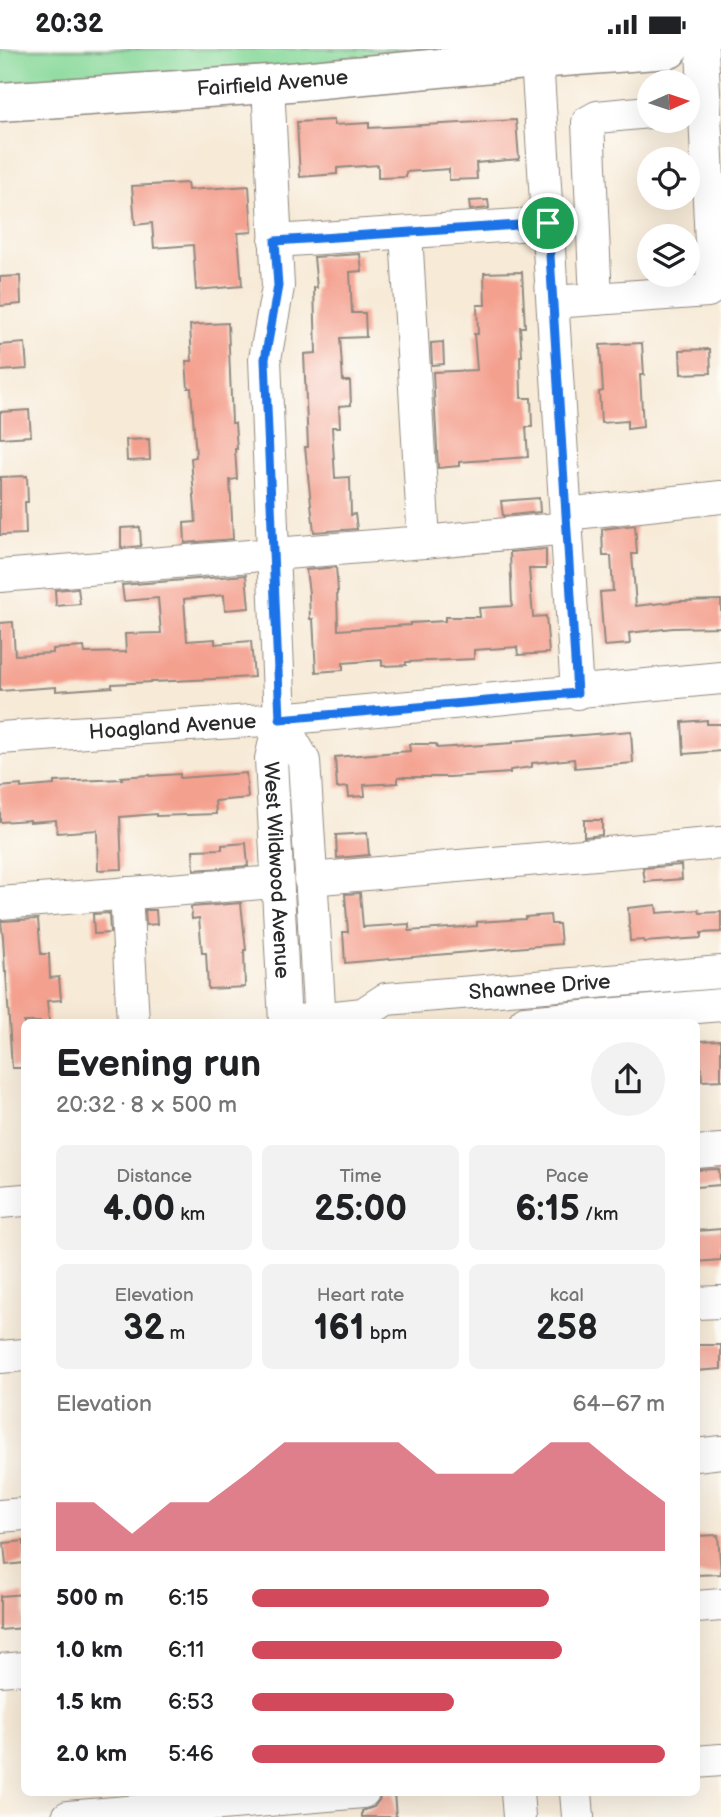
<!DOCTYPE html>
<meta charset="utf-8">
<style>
body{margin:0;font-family:"Balsamiq Sans",sans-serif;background:#f2f2f2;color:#202124;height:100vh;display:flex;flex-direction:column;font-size:26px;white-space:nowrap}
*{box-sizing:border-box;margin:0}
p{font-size:23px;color:#757577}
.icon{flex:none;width:38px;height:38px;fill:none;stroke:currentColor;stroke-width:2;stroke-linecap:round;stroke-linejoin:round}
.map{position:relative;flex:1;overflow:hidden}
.sheet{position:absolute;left:21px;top:970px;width:679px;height:777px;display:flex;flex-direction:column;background:#fff;border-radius:10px;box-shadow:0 7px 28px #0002}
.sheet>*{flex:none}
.needle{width:46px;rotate:87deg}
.tools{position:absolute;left:637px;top:21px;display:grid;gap:14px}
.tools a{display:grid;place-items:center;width:63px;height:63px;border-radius:50%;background:#fff;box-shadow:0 7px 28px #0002;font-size:35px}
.pin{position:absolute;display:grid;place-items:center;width:60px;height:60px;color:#fff;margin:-30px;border:4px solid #fff;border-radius:50%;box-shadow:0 2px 7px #0007}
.round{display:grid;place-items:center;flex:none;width:74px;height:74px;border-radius:37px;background:#f2f2f2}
.head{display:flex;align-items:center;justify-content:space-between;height:119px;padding:0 35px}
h1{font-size:38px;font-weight:700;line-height:52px}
.figures{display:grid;grid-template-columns:repeat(3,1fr);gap:10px;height:119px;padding:7px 35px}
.figures div{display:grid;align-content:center;border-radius:10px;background:#f2f2f2;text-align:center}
.figures b{font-size:35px;font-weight:700}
.figures small{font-size:19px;font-weight:400}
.figures p{font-size:19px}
.chart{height:196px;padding:14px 35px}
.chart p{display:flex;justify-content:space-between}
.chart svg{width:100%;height:126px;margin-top:7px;fill:#d1495b;opacity:.7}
ul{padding:0 35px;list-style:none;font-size:23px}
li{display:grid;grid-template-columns:112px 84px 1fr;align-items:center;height:52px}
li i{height:18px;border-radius:9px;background:#d1495b}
.status{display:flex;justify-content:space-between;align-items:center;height:49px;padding:0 35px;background:#fff;direction:ltr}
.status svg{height:19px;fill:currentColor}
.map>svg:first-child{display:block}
.green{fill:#86d899;stroke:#588262;stroke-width:2}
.building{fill:#f4a08f}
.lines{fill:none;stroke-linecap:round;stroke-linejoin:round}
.minor-casing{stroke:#918a81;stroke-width:34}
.major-casing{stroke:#918a81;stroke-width:41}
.minor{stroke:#fff;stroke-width:32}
.major{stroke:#fff;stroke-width:38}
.route-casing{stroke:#fff;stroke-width:14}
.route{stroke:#1a73e8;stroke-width:9}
.labels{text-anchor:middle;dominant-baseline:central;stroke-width:5;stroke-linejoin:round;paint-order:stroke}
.street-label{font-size:21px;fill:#2b2b2b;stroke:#fdfcf7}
</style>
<div class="status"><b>20:32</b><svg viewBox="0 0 49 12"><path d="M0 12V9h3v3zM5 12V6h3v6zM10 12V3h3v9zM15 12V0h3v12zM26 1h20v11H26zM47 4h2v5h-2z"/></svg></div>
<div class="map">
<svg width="721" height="1768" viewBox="0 0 721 1768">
<rect width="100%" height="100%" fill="#fdfcf7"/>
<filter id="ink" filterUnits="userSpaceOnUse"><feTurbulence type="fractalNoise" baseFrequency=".0143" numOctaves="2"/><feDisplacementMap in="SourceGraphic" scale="14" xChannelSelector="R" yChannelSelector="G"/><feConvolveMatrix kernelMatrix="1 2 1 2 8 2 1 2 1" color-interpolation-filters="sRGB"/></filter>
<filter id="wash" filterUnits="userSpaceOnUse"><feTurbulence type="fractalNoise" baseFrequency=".00686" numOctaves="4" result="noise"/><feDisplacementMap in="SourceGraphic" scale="28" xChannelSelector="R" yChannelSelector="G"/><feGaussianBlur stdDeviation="1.57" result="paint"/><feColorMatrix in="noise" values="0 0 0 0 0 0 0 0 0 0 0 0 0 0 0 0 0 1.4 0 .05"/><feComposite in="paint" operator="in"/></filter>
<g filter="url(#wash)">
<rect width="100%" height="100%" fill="#f7ead7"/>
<path class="green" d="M 0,0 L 612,0 L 0,53 Z"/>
<g id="blocks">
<path class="building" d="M 334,71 L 334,76 L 369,74 L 369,79 L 516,71 L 519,110 L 476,114 L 477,130 L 449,131 L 449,120 L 406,123 L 406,128 L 378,129 L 378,116 L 337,119 L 337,125 L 300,128 L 297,73 Z
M 187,134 L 188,141 L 249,137 L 252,183 L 238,184 L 242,237 L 196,241 L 193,196 L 154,199 L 152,174 L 135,176 L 132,137 Z
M 488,151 L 489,159 L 470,161 L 469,152 Z
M 360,205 L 362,222 L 350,223 L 352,264 L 365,264 L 366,288 L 340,289 L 343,332 L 350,332 L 351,356 L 339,357 L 340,378 L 332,378 L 335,429 L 350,428 L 351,466 L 355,465 L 357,480 L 314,483 L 305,398 L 308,398 L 304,305 L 316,304 L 314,239 L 317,239 L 314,208 Z
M 522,223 L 525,278 L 520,278 L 522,307 L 520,307 L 521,349 L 531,349 L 532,378 L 526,378 L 528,408 L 459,413 L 459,417 L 438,419 L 433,323 L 477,321 L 474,285 L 478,285 L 477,256 L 485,256 L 484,224 Z
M 20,227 L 21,255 L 0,257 L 0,228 Z
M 228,274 L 232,374 L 235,374 L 237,400 L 235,400 L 237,430 L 230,431 L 233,490 L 185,494 L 184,474 L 196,473 L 191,409 L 196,408 L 191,339 L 188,339 L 186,312 L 192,312 L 190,276 Z
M 443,293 L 444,315 L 432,316 L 431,294 Z
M 25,294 L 27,320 L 0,322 L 0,296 Z
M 642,294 L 644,326 L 640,326 L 643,378 L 627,380 L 627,372 L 601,374 L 599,343 L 603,342 L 600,296 Z
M 710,300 L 711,324 L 681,325 L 680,301 Z
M 29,361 L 31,387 L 0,389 L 0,363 Z
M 149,390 L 150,411 L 127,412 L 126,391 Z
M 27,427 L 28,453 L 25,453 L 26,485 L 0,486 L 0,428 Z
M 539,449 L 540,463 L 503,467 L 501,452 Z
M 635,476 L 637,505 L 632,505 L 636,557 L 680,552 L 721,551 L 721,578 L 673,579 L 629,584 L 630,595 L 604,597 L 600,543 L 613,542 L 611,507 L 603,507 L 602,480 Z
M 140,478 L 141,497 L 121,499 L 121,479 Z
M 546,500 L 546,520 L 529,520 L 533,568 L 546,567 L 549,604 L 518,606 L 517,598 L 474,601 L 474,610 L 406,613 L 406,616 L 382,617 L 382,611 L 343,614 L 343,621 L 316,623 L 313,570 L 310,570 L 309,544 L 306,521 L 336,518 L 338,542 L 337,542 L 338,581 L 410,576 L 410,574 L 445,572 L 445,568 L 480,568 L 479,559 L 512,557 L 510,503 Z
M 246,526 L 249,559 L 225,561 L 224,546 L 184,550 L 187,592 L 215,590 L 215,595 L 251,592 L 254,628 L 112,635 L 112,638 L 56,642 L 56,638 L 0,642 L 0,574 L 13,573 L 15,606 L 53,604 L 53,600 L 84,598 L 85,604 L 126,603 L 125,585 L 161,584 L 158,549 L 124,552 L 122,536 Z
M 78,539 L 80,555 L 56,557 L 55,541 Z
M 707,671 L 707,675 L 721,675 L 721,702 L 684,705 L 682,673 Z
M 631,682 L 633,714 L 575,719 L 574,710 L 532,714 L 532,718 L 510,721 L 510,724 L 449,728 L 398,728 L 398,734 L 364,736 L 365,747 L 349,748 L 348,738 L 337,739 L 335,708 L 410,702 L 409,695 L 436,695 L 437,699 L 513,694 L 513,692 L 546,689 Z
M 246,724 L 248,749 L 215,752 L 216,765 L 156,767 L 156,765 L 120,768 L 122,820 L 98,821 L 97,781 L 57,784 L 56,771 L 30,773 L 30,771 L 0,773 L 0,738 L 21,736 L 21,739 L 54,736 L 54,733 L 122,730 L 121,728 L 150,726 L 150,727 L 180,725 L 180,729 Z
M 584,771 L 602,771 L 602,786 L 584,788 Z
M 367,784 L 369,806 L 337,809 L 336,786 Z
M 246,794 L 248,817 L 194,821 L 193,801 L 222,800 L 222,796 Z
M 681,816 L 682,830 L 645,833 L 643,819 Z
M 360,844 L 363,878 L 409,875 L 409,882 L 477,877 L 477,873 L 525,870 L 525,868 L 550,866 L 551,875 L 559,875 L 561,895 L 345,914 L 343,883 L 348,883 L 345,845 Z
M 241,854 L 246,901 L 244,901 L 245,938 L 208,940 L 206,904 L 202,904 L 199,869 L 192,870 L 191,858 Z
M 656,856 L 657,864 L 699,861 L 700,864 L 721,863 L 721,883 L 701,884 L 701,889 L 644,893 L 644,891 L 630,892 L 628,859 Z
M 145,861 L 156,861 L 157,875 L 146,876 Z
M 109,864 L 110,884 L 94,885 L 93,865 Z
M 38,870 L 41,905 L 49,905 L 50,929 L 59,928 L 61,951 L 47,952 L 49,973 L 24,973 L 24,1019 L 12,1019 L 6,923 L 5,923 L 3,888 L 1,872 Z
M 721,991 L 721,1031 L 702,1032 L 699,992 Z
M 719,1120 L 720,1136 L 696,1138 L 696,1121 Z
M 721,1180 L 721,1211 L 696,1213 L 696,1182 Z
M 696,1296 L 721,1296 L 721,1320 L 696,1322 Z
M 718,1486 L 721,1525 L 696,1526 L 696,1487 Z
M 24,1492 L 24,1514 L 6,1516 L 4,1494 Z
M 24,1545 L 24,1579 L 0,1581 L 0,1547 Z
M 394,1744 L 396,1768 L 362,1768 L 362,1762 L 374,1758 L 379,1751 L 381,1745 Z"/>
</g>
</g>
<g filter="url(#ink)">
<use href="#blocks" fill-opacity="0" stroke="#918a81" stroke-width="2"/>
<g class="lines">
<defs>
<g id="minor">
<path d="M 537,10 L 577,644"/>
<path id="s1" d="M 268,35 L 278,238 L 265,310 L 280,670 L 271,710 L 285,973"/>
<path d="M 275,192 L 548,174"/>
<path d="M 596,250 L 588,73 L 597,68 L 649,63"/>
<path d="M 553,253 L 708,242 L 713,238 L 702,0"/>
<path d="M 566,465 L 721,448"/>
<path d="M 424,493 L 567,479"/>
<path d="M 0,527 L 424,493 L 406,184"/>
<path d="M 280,670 L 304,712 L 320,973"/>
<path id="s2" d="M 0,689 L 280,670 L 721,629"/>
<path d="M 310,830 L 721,794"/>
<path d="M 126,844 L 133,973"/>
<path d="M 0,854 L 276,833"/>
<path id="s3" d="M 289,973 L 363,965 L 386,950 L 721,923"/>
<path d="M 525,973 L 721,956"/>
<path d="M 696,1103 L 721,1101"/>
<path d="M 0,1153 L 24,1151"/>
<path d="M 696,1254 L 721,1253"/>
<path d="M 0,1308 L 24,1306"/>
<path d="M 696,1406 L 721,1403"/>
<path d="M 0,1467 L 24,1465"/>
<path d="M 696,1558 L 721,1556"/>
<path d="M 0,1621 L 24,1619"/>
<path d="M 696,1713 L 721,1711"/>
<path d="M 517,1743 L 519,1768"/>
<path d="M 576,1743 L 578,1768"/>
<path d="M 68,1768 L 363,1743"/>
</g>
<g id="major">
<path id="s4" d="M 0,53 L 268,35 L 537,10 L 669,0"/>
</g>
</defs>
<use href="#minor" class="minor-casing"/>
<use href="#major" class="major-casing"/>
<use href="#minor" class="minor"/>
<use href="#major" class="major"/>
</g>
</g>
<g class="lines" filter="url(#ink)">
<defs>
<path id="route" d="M 548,174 L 577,644 L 280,670 L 265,310 L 278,237 L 275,192 Z"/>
</defs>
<use href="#route" class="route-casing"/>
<use href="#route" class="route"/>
</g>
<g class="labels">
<g class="street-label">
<text stroke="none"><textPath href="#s4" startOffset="273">Fairfield Avenue</textPath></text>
<text stroke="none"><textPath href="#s2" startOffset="173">Hoagland Avenue</textPath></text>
<text stroke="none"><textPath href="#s1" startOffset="789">West Wildwood Avenue</textPath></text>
<text stroke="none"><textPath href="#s3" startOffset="256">Shawnee Drive</textPath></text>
</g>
</g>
</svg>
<div class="tools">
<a><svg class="needle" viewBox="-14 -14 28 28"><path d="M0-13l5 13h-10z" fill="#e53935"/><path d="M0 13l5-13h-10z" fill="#757577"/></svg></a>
<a><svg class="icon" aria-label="locate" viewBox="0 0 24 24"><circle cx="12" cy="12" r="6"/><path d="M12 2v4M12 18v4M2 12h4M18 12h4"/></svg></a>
<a><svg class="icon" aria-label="layers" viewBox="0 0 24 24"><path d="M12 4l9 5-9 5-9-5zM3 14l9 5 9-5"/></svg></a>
</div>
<div class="pin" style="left:548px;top:174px;background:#1e9e55"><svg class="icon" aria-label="arrive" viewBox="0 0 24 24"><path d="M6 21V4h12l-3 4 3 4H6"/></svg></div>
<section class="sheet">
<div class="head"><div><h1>Evening run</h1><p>20:32 · 8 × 500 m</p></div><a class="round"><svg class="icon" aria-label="share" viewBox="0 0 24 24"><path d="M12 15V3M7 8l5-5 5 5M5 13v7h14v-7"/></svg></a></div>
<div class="figures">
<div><p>Distance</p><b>4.00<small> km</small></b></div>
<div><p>Time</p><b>25:00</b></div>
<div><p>Pace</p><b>6:15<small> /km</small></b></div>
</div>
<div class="figures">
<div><p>Elevation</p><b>32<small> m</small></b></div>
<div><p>Heart rate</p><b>161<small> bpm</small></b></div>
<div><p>kcal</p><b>258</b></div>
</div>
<div class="chart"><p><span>Elevation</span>64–67 m</p>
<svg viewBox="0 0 160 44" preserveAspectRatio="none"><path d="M0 44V27L10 27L20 38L30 27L40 27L50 17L60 6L70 6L80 6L90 6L100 17L110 17L120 17L130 6L140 6L150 17L160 27V44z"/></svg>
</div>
<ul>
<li><b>500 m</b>6:15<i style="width:72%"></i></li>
<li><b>1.0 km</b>6:11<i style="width:75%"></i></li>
<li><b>1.5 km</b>6:53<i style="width:49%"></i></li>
<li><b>2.0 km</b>5:46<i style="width:100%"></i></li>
</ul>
</section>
</div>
